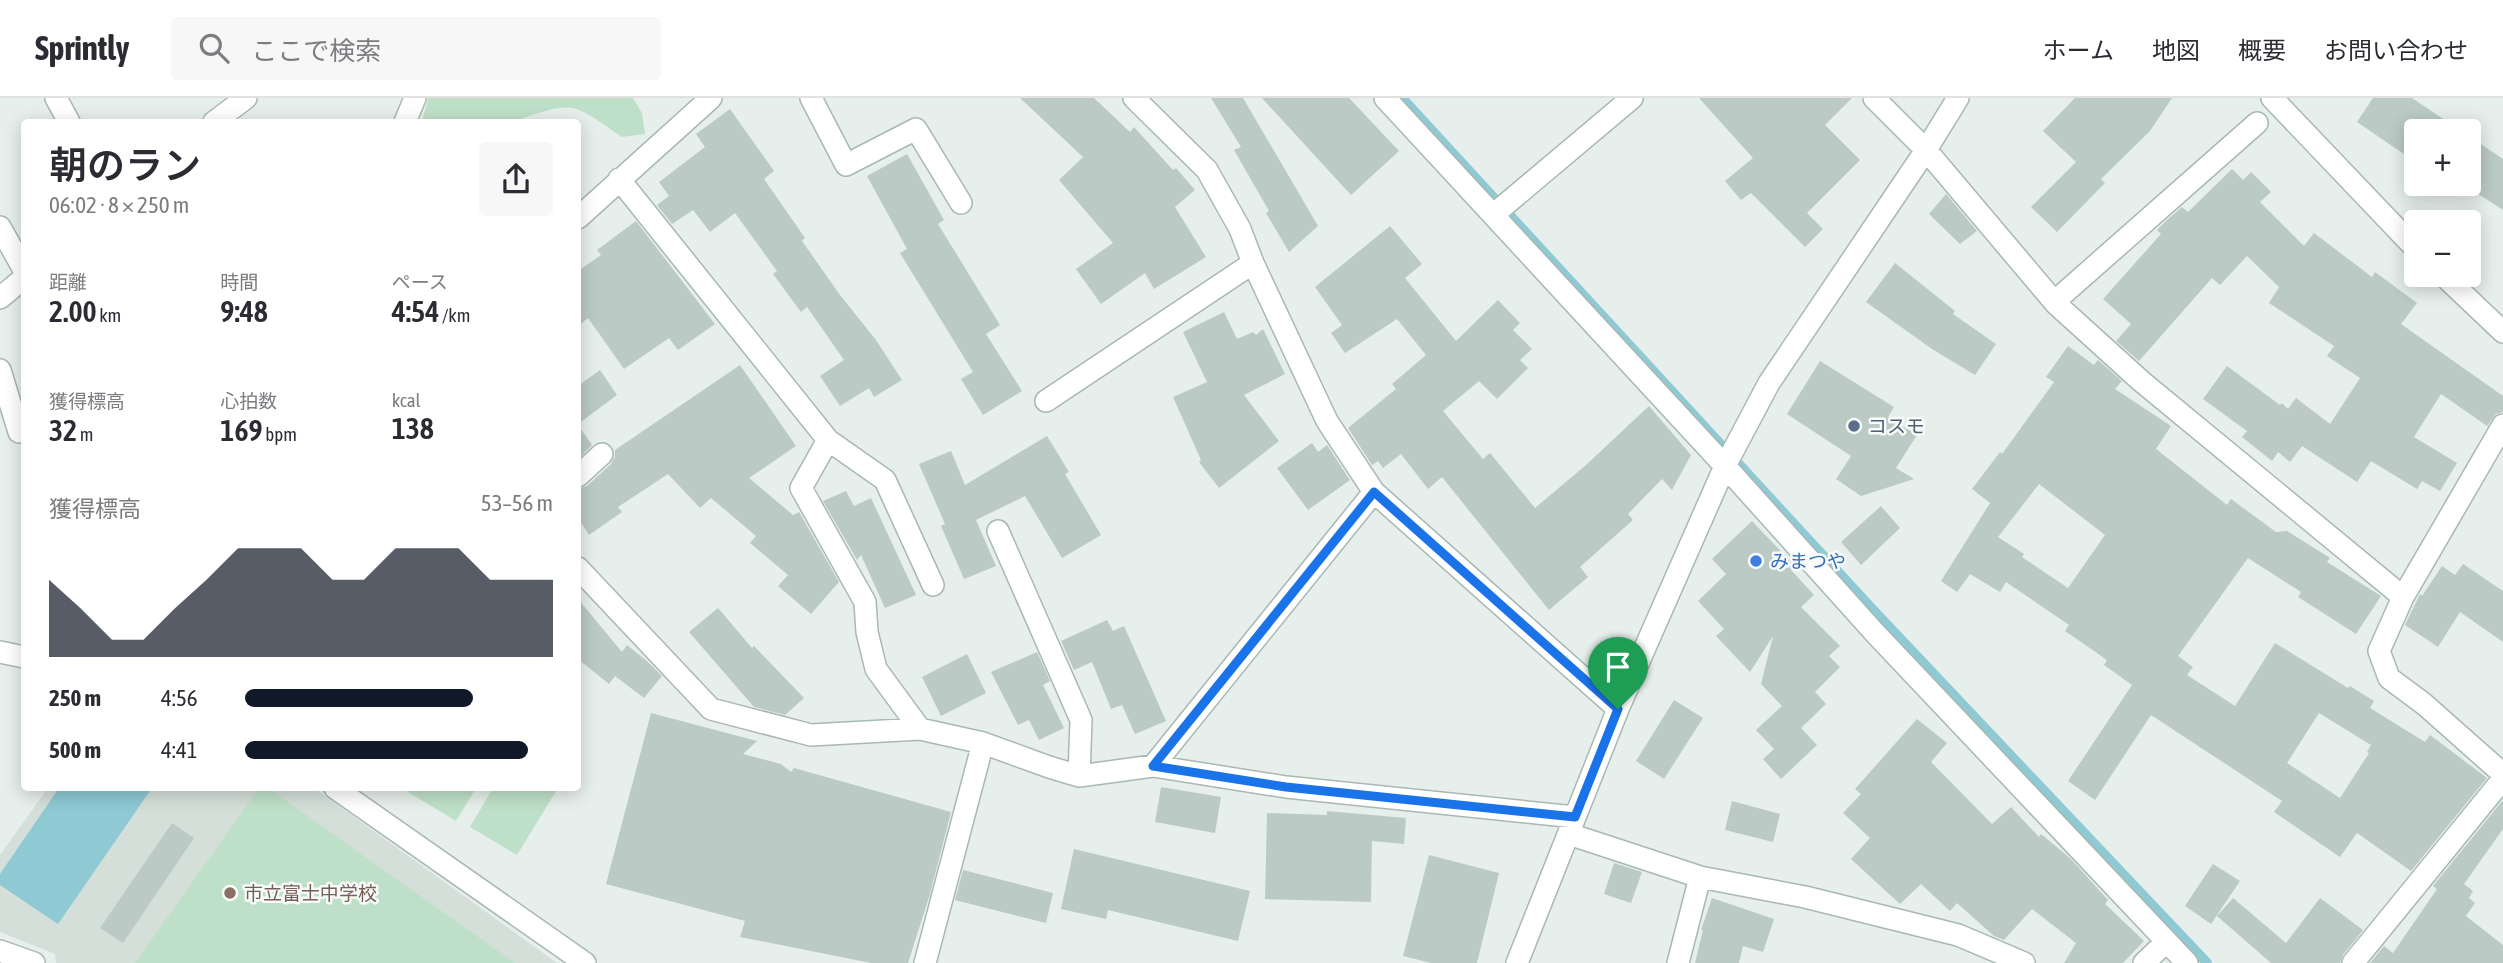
<!DOCTYPE html>
<html lang="ja">
<meta charset="utf-8">
<style>
body{margin:0;font-family:"Asap Condensed","Noto Sans JP",sans-serif;background:#f7f7f7;color:#2b2b33;height:100vh;display:flex;flex-direction:column;font-size:26px;white-space:nowrap}
*{box-sizing:border-box;margin:0}
p{font-size:23px;color:#7c7c81}
.icon{flex:none;width:38px;height:38px;fill:none;stroke:currentColor;stroke-width:2;stroke-linecap:round;stroke-linejoin:round}
.map{position:relative;flex:1;overflow:hidden}
.details{position:absolute;left:21px;top:21px;width:560px;height:672px;display:flex;flex-direction:column;background:#fff;border-radius:7px;box-shadow:0 4px 18px #0003}
.details>*{flex:none}
.controls{position:absolute;left:2404px;top:21px;display:grid;gap:14px}
.controls a{display:grid;place-items:center;width:77px;height:77px;border-radius:7px;background:#fff;box-shadow:0 4px 18px #0003;font-size:35px}
.pin{position:absolute;display:grid;place-items:center;width:60px;height:60px;color:#fff;margin:-72px -30px;border-radius:50% 50% 50% 0;rotate:-45deg;box-shadow:0 0 7px #0007}
.pin .icon{rotate:45deg}
.round{display:grid;place-items:center;flex:none;width:74px;height:74px;border-radius:7px;background:#f7f7f7}
.summary{display:flex;align-items:center;justify-content:space-between;height:119px;padding:0 28px}
h1{font-size:38px;font-weight:600;line-height:52px}
.stats{display:grid;grid-template-columns:repeat(3,1fr);gap:10px;height:119px;padding:7px 28px}
.stats div{display:grid;align-content:center}
.stats b{font-size:30px;font-weight:600}
.stats small{font-size:19px;font-weight:400}
.stats p{font-size:19px}
.chart{height:196px;padding:14px 28px}
.chart p{display:flex;justify-content:space-between}
.chart svg{width:100%;height:126px;margin-top:7px;fill:#111827;opacity:.7}
ul{padding:0 28px;list-style:none;font-size:23px}
li{display:grid;grid-template-columns:112px 84px 1fr;align-items:center;height:52px}
li i{height:18px;border-radius:9px;background:#111827}
header{display:flex;align-items:center;gap:42px;box-sizing:border-box;height:98px;padding:0 35px;background:#fff;border-bottom:2px solid #e1e1e2}
header strong{font-size:33px}
nav{display:flex;gap:38px;margin-inline-start:auto;font-size:24px}
.search{width:490px;height:63px;background:#f7f7f7;display:flex;align-items:center;gap:18px;box-sizing:border-box;padding:0 24px;border-radius:7px;color:#7c7c81;font-size:26px}
.map>svg:first-child{display:block}
.built{fill:#d4dfda}
.green{fill:#bfe0c8}
.water{fill:#8ec9d4}
.lines{fill:none;stroke-linecap:round;stroke-linejoin:round}
.stream{stroke:#8ec9d4;stroke-width:10}
.building{fill:#bbcac4;fill-rule:evenodd}
.minor-casing{stroke:#a8b8b2;stroke-width:24}
.minor{stroke:#fff;stroke-width:21}
.route-casing{stroke:#fff;stroke-width:14}
.route{stroke:#1a73e8;stroke-width:9}
.service-dot{fill:#5c6f8a;stroke:#f7fbf9;stroke-width:2.5}
.shop-dot{fill:#3f7fe0;stroke:#f7fbf9;stroke-width:2.5}
.education-dot{fill:#8d6e63;stroke:#f7fbf9;stroke-width:2.5}
.labels{text-anchor:middle;dominant-baseline:central;stroke-width:5;stroke-linejoin:round;paint-order:stroke}
.service-label{font-size:19px;fill:#4e5e75;stroke:#f7fbf9;text-anchor:start}
.shop-label{font-size:19px;fill:#366cbe;stroke:#f7fbf9;text-anchor:start}
.education-label{font-size:19px;fill:#785e54;stroke:#f7fbf9;text-anchor:start}
</style>
<header>
<strong>Sprintly</strong>
<div class="search"><svg class="icon" aria-label="search" viewBox="0 0 24 24"><circle cx="10" cy="10" r="6"/><path d="M15 15l6 6"/></svg>ここで検索</div>
<nav><a>ホーム</a><a>地図</a><a>概要</a><a>お問い合わせ</a></nav>
</header>
<div class="map">
<svg width="2503" height="865" viewBox="0 0 2503 865">
<rect width="100%" height="100%" fill="#e6efeb"/>
<path class="built" d="M 48,690 L 314,690 L 557,865 L 56,865 L 55,856 L 0,834 L 0,757 Z"/>
<path class="green" d="M 428,0 L 633,0 L 642,15 L 645,36 L 622,39 C 575,7 576,1 521,21 L 517,24 L 422,24 Z
M 259,690 L 268,690 L 515,865 L 135,865 Z
M 411,690 L 476,690 L 456,723 L 408,694 Z
M 493,690 L 558,690 L 517,757 L 470,729 Z"/>
<path class="water" d="M 59,690 L 152,690 L 58,826 L 0,787 L 0,776 Z"/>
<g class="lines">
<path class="stream" d="M 1402,0 L 1873,512 L 2207,865"/>
</g>
<path class="building" d="M 1020,0 L 1094,0 L 1130,34 L 1134,29 L 1173,72 L 1176,70 L 1195,92 L 1175,109 L 1206,159 L 1154,191 L 1145,175 L 1101,206 L 1076,171 L 1113,145 L 1059,82 L 1083,59 Z
M 1211,0 L 1243,0 L 1318,128 L 1289,154 L 1266,115 L 1269,113 L 1234,52 L 1241,49 Z
M 1262,0 L 1349,0 L 1399,53 L 1351,97 Z
M 1699,0 L 1852,0 L 1825,27 L 1860,62 L 1807,115 L 1823,131 L 1805,149 L 1751,95 L 1741,102 L 1725,83 L 1753,60 Z
M 2075,0 L 2172,0 L 2150,33 L 2101,81 L 2105,85 L 2057,134 L 2031,109 L 2076,64 L 2043,33 Z
M 2373,0 L 2412,0 L 2461,33 L 2417,33 L 2417,65 L 2357,24 Z
M 730,11 L 774,73 L 764,81 L 805,140 L 802,143 L 840,197 L 876,242 L 902,282 L 874,299 L 869,290 L 840,308 L 820,278 L 844,262 L 807,209 L 801,214 L 773,176 L 777,173 L 735,115 L 710,134 L 693,112 L 672,126 L 657,107 L 669,98 L 659,84 L 705,49 L 696,36 Z
M 2469,38 L 2503,61 L 2503,112 L 2469,90 Z
M 907,56 L 944,122 L 938,126 L 1000,227 L 986,236 L 1022,293 L 983,317 L 961,281 L 973,274 L 900,155 L 907,151 L 867,78 Z
M 2232,71 L 2243,82 L 2251,74 L 2271,94 L 2260,104 L 2304,148 L 2314,135 L 2372,179 L 2375,174 L 2417,205 L 2401,226 L 2503,298 L 2503,314 L 2496,316 L 2487,328 L 2441,296 L 2414,339 L 2457,365 L 2440,393 L 2422,383 L 2417,391 L 2371,363 L 2357,384 L 2302,348 L 2290,364 L 2278,354 L 2272,363 L 2242,339 L 2247,333 L 2203,301 L 2227,268 L 2280,307 L 2282,305 L 2288,311 L 2296,300 L 2330,326 L 2360,280 L 2327,258 L 2334,248 L 2269,205 L 2279,189 L 2247,158 L 2220,187 L 2212,180 L 2139,263 L 2116,243 L 2131,226 L 2103,201 L 2161,136 L 2157,132 L 2166,123 L 2182,109 L 2188,114 Z
M 1946,96 L 1977,133 L 1960,146 L 1929,116 Z
M 636,123 L 715,226 L 678,252 L 669,240 L 624,271 L 588,220 L 578,228 L 578,173 L 601,157 L 597,152 Z
M 1390,128 L 1422,166 L 1405,180 L 1456,243 L 1498,202 L 1520,225 L 1513,232 L 1532,251 L 1520,262 L 1528,270 L 1497,301 L 1479,283 L 1443,313 L 1483,361 L 1490,355 L 1535,410 L 1586,367 L 1649,308 L 1691,357 L 1672,392 L 1662,381 L 1628,416 L 1633,422 L 1580,469 L 1588,479 L 1549,512 L 1442,379 L 1428,391 L 1401,356 L 1383,370 L 1378,363 L 1372,367 L 1348,330 L 1396,291 L 1392,286 L 1426,257 L 1397,221 L 1345,255 L 1331,235 L 1342,227 L 1315,189 Z
M 1895,165 L 1955,213 L 1953,216 L 1996,246 L 1975,277 L 1932,251 L 1866,204 Z
M 1224,214 L 1237,241 L 1253,234 L 1256,237 L 1263,231 L 1285,276 L 1244,297 L 1279,343 L 1219,390 L 1199,364 L 1201,362 L 1173,299 L 1207,284 L 1183,234 Z
M 2068,248 L 2094,267 L 2098,262 L 2122,283 L 2115,291 L 2171,328 L 2156,351 L 2227,407 L 2231,401 L 2276,434 L 2287,433 L 2330,460 L 2327,464 L 2381,498 L 2356,536 L 2298,499 L 2301,494 L 2248,460 L 2178,558 L 2193,569 L 2187,577 L 2235,608 L 2275,545 L 2348,590 L 2350,588 L 2374,603 L 2370,610 L 2425,644 L 2430,637 L 2487,680 L 2411,773 L 2357,735 L 2340,759 L 2274,714 L 2282,703 L 2151,617 L 2095,702 L 2068,683 L 2132,587 L 2104,567 L 2107,562 L 2065,533 L 2069,527 L 2006,484 L 2000,494 L 1970,476 L 1957,494 L 1941,483 L 1990,405 L 1972,391 L 2000,354 L 2002,356 L 2054,284 L 2046,279 ZM 2039,386 L 2105,437 L 2068,490 L 2022,459 L 2024,456 L 1998,439 ZM 2319,615 L 2371,647 L 2367,654 L 2369,655 L 2340,700 L 2287,665 Z
M 1820,263 L 1894,309 L 1888,319 L 1917,337 L 1896,370 L 1914,381 L 1861,398 L 1836,381 L 1851,358 L 1787,316 Z
M 740,267 L 796,348 L 749,380 L 793,417 L 799,414 L 839,484 L 811,516 L 778,488 L 788,477 L 750,445 L 756,438 L 711,400 L 700,410 L 668,376 L 618,409 L 622,414 L 589,437 L 578,420 L 578,391 L 587,388 L 611,366 L 615,359 L 615,352 Z
M 600,272 L 617,297 L 578,326 L 578,288 Z
M 578,327 L 592,347 L 578,361 Z
M 1047,338 L 1069,374 L 1065,376 L 1101,437 L 1062,460 L 1025,398 L 976,422 L 996,468 L 964,481 L 941,428 L 945,426 L 919,366 L 951,353 L 965,387 Z
M 1312,345 L 1318,354 L 1327,347 L 1350,382 L 1308,412 L 1277,370 Z
M 846,393 L 854,408 L 871,400 L 916,497 L 885,510 L 861,457 L 857,462 L 823,403 Z
M 1881,408 L 1900,430 L 1861,467 L 1841,444 Z
M 1752,423 L 1795,468 L 1791,472 L 1814,497 L 1801,509 L 1840,548 L 1829,558 L 1840,569 L 1815,594 L 1826,606 L 1801,630 L 1817,647 L 1781,681 L 1763,661 L 1774,651 L 1756,632 L 1782,608 L 1761,586 L 1773,538 L 1750,574 L 1716,538 L 1724,531 L 1698,503 L 1726,476 L 1712,461 Z
M 2463,466 L 2503,493 L 2503,544 L 2460,514 L 2438,549 L 2405,527 L 2420,496 L 2422,498 L 2442,468 L 2455,477 Z
M 578,501 L 622,554 L 627,547 L 648,564 L 662,578 L 644,600 L 615,578 L 609,586 L 578,561 Z
M 718,510 L 752,550 L 754,548 L 804,600 L 785,617 L 754,609 L 689,534 Z
M 1107,522 L 1113,533 L 1124,528 L 1166,623 L 1135,636 L 1122,607 L 1111,611 L 1092,564 L 1074,572 L 1061,543 Z
M 1037,554 L 1050,583 L 1043,587 L 1064,630 L 1039,642 L 1029,622 L 1018,627 L 991,574 Z
M 967,556 L 986,595 L 941,618 L 922,579 Z
M 1674,602 L 1703,620 L 1664,681 L 1636,663 Z
M 651,615 L 757,643 L 743,656 L 781,666 L 791,674 L 794,670 L 951,714 L 930,796 L 908,865 L 871,865 L 740,839 L 745,823 L 606,786 Z
M 1917,621 L 1947,645 L 1931,664 L 1992,726 L 2011,709 L 2039,739 L 2041,736 L 2071,761 L 2108,802 L 2105,806 L 2144,843 L 2123,865 L 2064,865 L 2076,845 L 2032,811 L 2004,842 L 1994,838 L 1957,805 L 1950,813 L 1921,786 L 1900,806 L 1851,761 L 1870,740 L 1843,715 L 1861,696 L 1855,691 Z
M 1161,689 L 1221,699 L 1215,735 L 1155,724 Z
M 2503,702 L 2503,731 L 2464,786 L 2473,793 L 2469,800 L 2475,805 L 2466,818 L 2503,847 L 2503,865 L 2370,865 L 2384,848 L 2393,855 L 2437,791 L 2433,788 Z
M 1732,703 L 1780,716 L 1773,744 L 1725,732 Z
M 1327,713 L 1406,720 L 1404,746 L 1372,743 L 1371,804 L 1265,801 L 1267,715 L 1327,717 Z
M 172,725 L 194,740 L 123,845 L 100,830 Z
M 1074,751 L 1250,793 L 1238,843 L 1108,812 L 1106,821 L 1061,811 Z
M 1429,757 L 1499,775 L 1477,865 L 1431,865 L 1403,858 Z
M 1614,765 L 1642,774 L 1631,805 L 1604,796 Z
M 2213,766 L 2240,783 L 2211,826 L 2185,808 Z
M 963,772 L 1053,795 L 1046,825 L 955,802 Z
M 1712,800 L 1774,821 L 1763,854 L 1743,848 L 1739,865 L 1695,865 L 1703,832 L 1701,832 Z
M 2233,800 L 2286,845 L 2320,800 L 2363,832 L 2343,857 L 2340,865 L 2271,865 L 2217,818 Z"/>
<g class="lines">
<defs>
<path id="minor" d="M 56,0 L 69,24
M 811,0 L 846,67 L 916,31 L 961,105
M 1134,0 L 1207,72 L 1240,131 L 1253,165 L 1327,323 L 1374,394 L 1618,611
M 1385,0 L 1725,368 L 1874,534 L 2187,865
M 1874,0 L 1926,52 L 2056,206 L 2141,283 L 2403,499
M 2272,0 L 2417,152
M 214,24 L 246,0
M 405,24 L 415,0
M 619,81 L 828,342 L 885,382 L 933,487
M 1493,117 L 1632,0
M 578,120 L 711,0
M 0,129 L 24,172
M 2443,177 L 2503,234
M 2062,197 L 2257,25
M 0,200 L 24,180
M 0,272 L 19,334 L 24,332
M 1046,303 L 1253,165
M 2503,327 L 2403,499 L 2379,553 L 2389,580 L 2424,606 L 2503,676
M 828,342 L 801,390 L 865,504 L 867,534 L 876,571 L 920,631
M 578,378 L 602,356
M 998,433 L 1081,622 L 1079,678
M 578,470 L 711,611 L 811,637 L 920,631 L 983,645 L 1049,669 L 1079,678 L 1153,668 L 1286,689 L 1575,719
M 0,554 L 24,559
M 1153,668 L 1374,394
M 335,690 L 585,865
M 1569,736 L 1700,779 L 1805,799 L 1958,837 L 2024,865
M 0,853 L 34,865
M 925,865 L 983,645
M 1517,865 L 1618,611 L 1725,368 L 1769,285 L 1926,52 L 1958,0
M 1678,865 L 1700,779
M 2144,865 L 2166,844
M 2353,865 L 2503,681"/>
</defs>
<use href="#minor" class="minor-casing"/>
<use href="#minor" class="minor"/>
</g>
<g class="lines">
<defs>
<path id="route" d="M 1374,394 L 1618,611 L 1575,719 L 1286,689 L 1153,668 Z"/>
</defs>
<use href="#route" class="route-casing"/>
<use href="#route" class="route"/>
</g>
<circle class="service-dot" cx="1854" cy="328" r="7"/>
<circle class="shop-dot" cx="1756" cy="463" r="7"/>
<circle class="education-dot" cx="230" cy="795" r="7"/>
<g class="labels">
<g class="service-label">
<text x="1868" y="328">コスモ</text>
</g>
<g class="shop-label">
<text x="1770" y="463">みまつや</text>
</g>
<g class="education-label">
<text x="244" y="795">市立富士中学校</text>
</g>
</g>
</svg>
<div class="controls">
<a>+</a>
<a>−</a>
</div>
<div class="pin" style="left:1618px;top:611px;background:#1e9e55"><svg class="icon" aria-label="arrive" viewBox="0 0 24 24"><path d="M6 21V4h12l-3 4 3 4H6"/></svg></div>
<section class="details">
<div class="summary"><div><h1>朝のラン</h1><p>06:02 · 8 × 250 m</p></div><a class="round"><svg class="icon" aria-label="share" viewBox="0 0 24 24"><path d="M12 15V3M7 8l5-5 5 5M5 13v7h14v-7"/></svg></a></div>
<div class="stats">
<div><p>距離</p><b>2.00<small> km</small></b></div>
<div><p>時間</p><b>9:48</b></div>
<div><p>ペース</p><b>4:54<small> /km</small></b></div>
</div>
<div class="stats">
<div><p>獲得標高</p><b>32<small> m</small></b></div>
<div><p>心拍数</p><b>169<small> bpm</small></b></div>
<div><p>kcal</p><b>138</b></div>
</div>
<div class="chart"><p><span>獲得標高</span>53–56 m</p>
<svg viewBox="0 0 160 44" preserveAspectRatio="none"><path d="M0 44V17L10 27L20 38L30 38L40 27L50 17L60 6L70 6L80 6L90 17L100 17L110 6L120 6L130 6L140 17L150 17L160 17V44z"/></svg>
</div>
<ul>
<li><b>250 m</b>4:56<i style="width:74%"></i></li>
<li><b>500 m</b>4:41<i style="width:92%"></i></li>
</ul>
</section>
</div>
